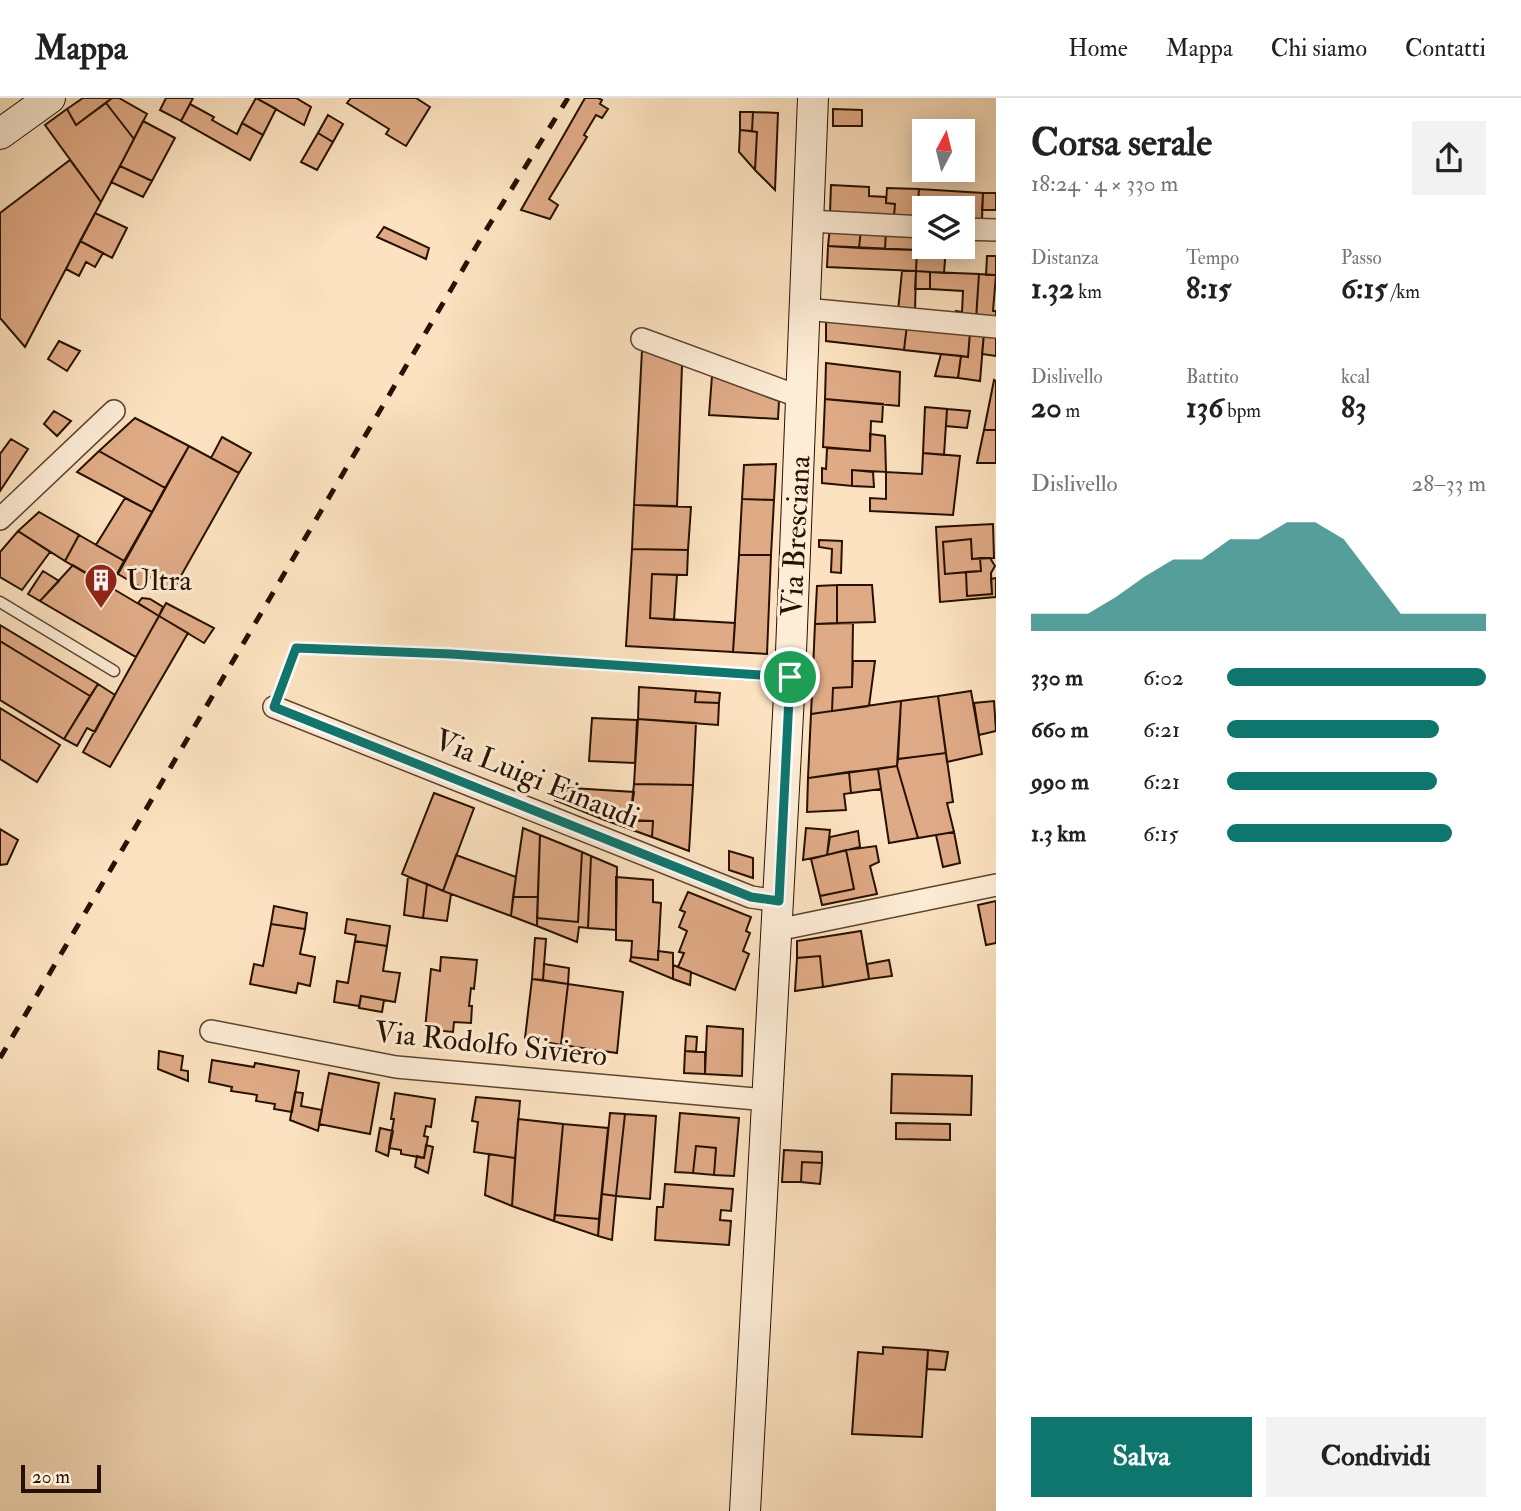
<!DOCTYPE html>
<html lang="it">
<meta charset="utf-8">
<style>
body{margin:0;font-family:"IM FELL Double Pica",serif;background:#f2f2f2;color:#222;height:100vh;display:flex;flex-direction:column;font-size:26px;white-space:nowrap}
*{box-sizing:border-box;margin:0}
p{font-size:23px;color:#767676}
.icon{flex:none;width:38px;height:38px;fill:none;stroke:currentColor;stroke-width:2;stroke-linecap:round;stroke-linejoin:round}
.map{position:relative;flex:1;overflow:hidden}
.details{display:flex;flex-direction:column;background:#fff;width:525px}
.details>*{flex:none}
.needle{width:46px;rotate:7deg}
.fabs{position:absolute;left:912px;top:21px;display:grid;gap:14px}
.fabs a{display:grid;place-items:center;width:63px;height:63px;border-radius:0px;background:#fff;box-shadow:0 4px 18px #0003;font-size:35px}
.scale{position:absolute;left:21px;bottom:18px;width:80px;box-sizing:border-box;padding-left:7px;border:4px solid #281100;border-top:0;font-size:19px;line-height:24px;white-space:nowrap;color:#281100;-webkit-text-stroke:5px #fdecd6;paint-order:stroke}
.pin{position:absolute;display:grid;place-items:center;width:60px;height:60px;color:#fff;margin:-30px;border:4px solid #fff;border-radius:50%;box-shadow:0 2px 7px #0007}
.round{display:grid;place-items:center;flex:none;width:74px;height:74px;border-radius:0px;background:#f2f2f2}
.overview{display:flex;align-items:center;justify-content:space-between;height:119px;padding:0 35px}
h1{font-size:38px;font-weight:700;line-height:52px}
.metrics{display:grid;grid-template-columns:repeat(3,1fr);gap:10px;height:119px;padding:7px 35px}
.metrics div{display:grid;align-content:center}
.metrics b{font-size:30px;font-weight:700}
.metrics small{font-size:19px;font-weight:400}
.metrics p{font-size:19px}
.chart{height:196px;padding:14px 35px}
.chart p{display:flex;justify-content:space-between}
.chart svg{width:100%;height:126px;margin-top:7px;fill:#0f766e;opacity:.7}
.cta{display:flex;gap:14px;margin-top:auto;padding:14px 35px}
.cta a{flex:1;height:80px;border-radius:0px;background:#0f766e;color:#fff;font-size:28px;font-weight:700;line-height:80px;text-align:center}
.cta a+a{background:#f2f2f2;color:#222}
ul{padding:0 35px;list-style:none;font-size:23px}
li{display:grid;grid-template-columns:112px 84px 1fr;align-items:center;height:52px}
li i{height:18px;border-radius:9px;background:#0f766e}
header{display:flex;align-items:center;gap:42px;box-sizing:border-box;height:98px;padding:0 35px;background:#fff;border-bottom:2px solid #e0e0e0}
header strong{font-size:33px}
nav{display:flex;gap:38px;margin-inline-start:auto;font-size:24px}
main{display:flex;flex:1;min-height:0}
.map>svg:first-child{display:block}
.building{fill:#dfaa86;stroke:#281100;stroke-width:2}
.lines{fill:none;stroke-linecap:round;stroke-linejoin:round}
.service-casing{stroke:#5d4530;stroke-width:13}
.minor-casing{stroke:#5d4530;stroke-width:24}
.secondary-casing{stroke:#281100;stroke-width:32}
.service{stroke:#fdecd6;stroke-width:10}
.minor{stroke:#fdecd6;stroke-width:21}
.secondary{stroke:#fdecd6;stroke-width:30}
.rail{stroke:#281100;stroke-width:5;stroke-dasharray:12 12;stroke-linecap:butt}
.route-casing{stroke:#fff;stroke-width:14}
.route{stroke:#0f766e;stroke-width:9}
.labels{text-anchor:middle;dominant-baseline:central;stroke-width:6;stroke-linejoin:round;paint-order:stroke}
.street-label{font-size:30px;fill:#281100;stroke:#fdecd6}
.poi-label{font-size:30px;fill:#281100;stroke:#fdecd6;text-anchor:start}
</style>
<header>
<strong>Mappa</strong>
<nav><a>Home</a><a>Mappa</a><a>Chi siamo</a><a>Contatti</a></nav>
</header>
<main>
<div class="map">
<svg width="996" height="1413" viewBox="0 0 996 1413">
<rect width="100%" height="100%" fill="#fce2c0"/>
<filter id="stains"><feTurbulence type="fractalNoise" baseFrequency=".00286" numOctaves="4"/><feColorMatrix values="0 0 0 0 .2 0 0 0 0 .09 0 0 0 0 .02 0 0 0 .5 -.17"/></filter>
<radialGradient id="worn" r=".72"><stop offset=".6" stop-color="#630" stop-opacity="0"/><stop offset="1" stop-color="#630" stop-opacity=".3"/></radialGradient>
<path class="building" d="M 83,0 L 112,0 L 76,27 L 67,11 Z
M 112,0 L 119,0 L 147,16 L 134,41 L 106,5 Z
M 166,0 L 193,0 L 181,23 L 160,12 Z
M 256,0 L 296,0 L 311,9 L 304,27 Z
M 256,0 L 276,11 L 263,37 L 242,25 Z
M 351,0 L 416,0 L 430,9 L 406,48 L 386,36 L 389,31 L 347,5 Z
M 585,0 L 598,0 L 602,2 L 600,6 L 608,11 L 602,20 L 596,17 L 584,37 L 587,39 L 549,101 L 558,107 L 550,121 L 521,112 Z
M 106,5 L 134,41 L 101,104 L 45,27 L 67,11 L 76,27 Z
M 190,6 L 214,19 L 212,22 L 237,36 L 242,25 L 263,37 L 250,62 L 181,23 Z
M 833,11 L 862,12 L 862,28 L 833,28 Z
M 740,14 L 753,14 L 752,33 L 740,32 Z
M 753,14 L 778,15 L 775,92 L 755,72 L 757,34 L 752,33 Z
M 328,17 L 343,26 L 333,44 L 318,35 Z
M 143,23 L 175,40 L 152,83 L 120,68 Z
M 740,32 L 757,34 L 755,72 L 739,54 Z
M 318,35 L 333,44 L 317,72 L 301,64 Z
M 70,62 L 101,104 L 25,249 L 0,220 L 0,115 Z
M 120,68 L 152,83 L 143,99 L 111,84 Z
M 831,87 L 869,89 L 869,98 L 886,99 L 886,105 L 895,106 L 894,118 L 830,115 Z
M 887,90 L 919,91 L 917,119 L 894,118 L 895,106 L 886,105 Z
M 919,91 L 983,95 L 982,122 L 962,121 L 962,110 L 924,110 L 924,119 L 917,119 Z
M 983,95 L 996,95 L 996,112 L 982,112 Z
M 95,115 L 127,130 L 112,160 L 80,143 Z
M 384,129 L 429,150 L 426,161 L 377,139 Z
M 830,129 L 861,131 L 859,150 L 828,148 Z
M 861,131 L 886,132 L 885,151 L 859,150 Z
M 886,132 L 924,134 L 924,149 L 946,149 L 944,175 L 916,173 L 917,152 L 885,151 Z
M 80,143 L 103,155 L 95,169 L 86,164 L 79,178 L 66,171 Z
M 828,148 L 917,152 L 916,173 L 827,169 Z
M 987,158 L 996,158 L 996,177 L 986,177 Z
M 902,173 L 916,173 L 915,214 L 898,213 Z
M 916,173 L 930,174 L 930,191 L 915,191 Z
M 930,174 L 979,176 L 976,221 L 956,218 L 956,213 L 962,214 L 963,193 L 930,191 Z
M 979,176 L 996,177 L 993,213 L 996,213 L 996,223 L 976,221 Z
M 826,218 L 907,227 L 904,252 L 826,243 Z
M 907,227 L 970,234 L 968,259 L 904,252 Z
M 970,234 L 984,235 L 980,283 L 958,280 L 961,258 L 968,259 Z
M 984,235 L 996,236 L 996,258 L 982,256 Z
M 59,243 L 80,253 L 67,273 L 48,261 Z
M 642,252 L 682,267 L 677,408 L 634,407 Z
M 941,256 L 961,258 L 958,280 L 935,278 Z
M 826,265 L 900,274 L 899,308 L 825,301 Z
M 712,278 L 779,303 L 778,321 L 709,317 Z
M 994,282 L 996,283 L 996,332 L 984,332 Z
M 825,301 L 883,306 L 882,324 L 871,323 L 870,353 L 823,349 Z
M 925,309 L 947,311 L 944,357 L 923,355 Z
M 947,311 L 970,313 L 967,330 L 946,328 Z
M 54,313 L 71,323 L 57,338 L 44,326 Z
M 135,320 L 189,348 L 165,390 L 99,353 Z
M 984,332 L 996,332 L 996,365 L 977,365 Z
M 870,336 L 885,338 L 886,374 L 852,372 L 852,388 L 822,385 L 822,370 L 826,371 L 827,350 L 870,353 Z
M 222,339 L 251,355 L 239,375 L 211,360 Z
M 11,341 L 28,351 L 0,393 L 0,356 Z
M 189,348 L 239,375 L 173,492 L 150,479 L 144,491 L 118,476 Z
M 99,353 L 165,390 L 152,414 L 77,374 Z
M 923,355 L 960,358 L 953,417 L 870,413 L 870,400 L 886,401 L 886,374 L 922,376 Z
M 776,366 L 774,402 L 742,401 L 744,367 Z
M 852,372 L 873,374 L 874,389 L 852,388 Z
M 125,400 L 152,414 L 124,463 L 96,447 Z
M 742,401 L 774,402 L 771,457 L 739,457 Z
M 634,407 L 691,409 L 688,452 L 632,451 Z
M 39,414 L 79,437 L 65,463 L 18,433 Z
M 993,426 L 994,460 L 972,461 L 971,441 L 943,444 L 945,476 L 966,474 L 967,498 L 992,496 L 991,481 L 996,480 L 996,499 L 940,504 L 936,429 Z
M 18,433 L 50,454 L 22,492 L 0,479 L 0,454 Z
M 79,437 L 124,463 L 110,489 L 65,463 Z
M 971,441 L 972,461 L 980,460 L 981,473 L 945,476 L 943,444 Z
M 819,442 L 842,443 L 841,475 L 831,474 L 832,451 L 819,449 Z
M 632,451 L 688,452 L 687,477 L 652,476 L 650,520 L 735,525 L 733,554 L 626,548 Z
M 739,457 L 771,457 L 767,556 L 733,554 Z
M 980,460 L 990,460 L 995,468 L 991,475 L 992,496 L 967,498 L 966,474 L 981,473 Z
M 73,467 L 159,518 L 136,559 L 40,503 Z
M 43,473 L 59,483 L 40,503 L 28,496 Z
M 652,476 L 677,477 L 674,522 L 650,520 Z
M 837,487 L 837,525 L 815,526 L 817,488 Z
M 837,487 L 872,487 L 875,524 L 837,525 Z
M 142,500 L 150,501 L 163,509 L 159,518 L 138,505 Z
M 166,505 L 214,530 L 204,545 L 159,518 Z
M 159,518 L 188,535 L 110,669 L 83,654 Z
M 853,525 L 852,589 L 833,590 L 832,613 L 811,616 L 815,526 Z
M 0,527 L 98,586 L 90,598 L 0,543 Z
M 0,543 L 90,598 L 64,641 L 0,602 Z
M 853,563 L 875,563 L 869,608 L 832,613 L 833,590 L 852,589 Z
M 98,586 L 115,597 L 95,634 L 87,630 L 77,648 L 64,641 Z
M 639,589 L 696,593 L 695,604 L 719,605 L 718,627 L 638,621 Z
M 696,593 L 720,595 L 719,605 L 695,604 Z
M 971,593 L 982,656 L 947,664 L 938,598 Z
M 938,598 L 946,655 L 898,661 L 901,603 Z
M 901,603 L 897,668 L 808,680 L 811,616 Z
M 994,603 L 996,633 L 979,637 L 974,605 Z
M 0,610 L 60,647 L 37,684 L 0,661 Z
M 592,620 L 637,622 L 635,665 L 589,663 Z
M 638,621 L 696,625 L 693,687 L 634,686 Z
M 946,655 L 953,704 L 947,705 L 954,734 L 918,740 L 897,668 L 898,661 Z
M 897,668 L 918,740 L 889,745 L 878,671 Z
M 878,671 L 881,691 L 851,695 L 849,674 Z
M 849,674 L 851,695 L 844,696 L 846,712 L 807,714 L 808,680 Z
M 634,686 L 693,687 L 689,753 L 652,739 L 653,723 L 630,723 Z
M 556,689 L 634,694 L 630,723 L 602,721 L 555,702 Z
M 434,695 L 474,710 L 443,793 L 402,776 Z
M 602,721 L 653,723 L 652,739 Z
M 523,730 L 540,737 L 538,799 L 513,799 Z
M 806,730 L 830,732 L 827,757 L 803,762 Z
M 0,731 L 18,742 L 7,766 L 0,767 Z
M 858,733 L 860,749 L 827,757 L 830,739 Z
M 954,734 L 960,765 L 943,769 L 936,737 Z
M 540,737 L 582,754 L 578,824 L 537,820 Z
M 876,748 L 879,764 L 870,768 L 877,796 L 822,807 L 820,798 L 854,791 L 846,752 Z
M 846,752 L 854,791 L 820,798 L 811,761 Z
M 729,753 L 753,760 L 753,780 L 729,772 Z
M 582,754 L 591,758 L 588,830 L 579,829 L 577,844 L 537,828 L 537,820 L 578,824 Z
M 456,757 L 516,779 L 511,818 L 443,793 Z
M 591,758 L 617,769 L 616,832 L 588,830 Z
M 408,779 L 427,786 L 423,820 L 404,817 Z
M 616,779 L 653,782 L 653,804 L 661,805 L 658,862 L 631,859 L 632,843 L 616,842 Z
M 427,786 L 451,796 L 447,823 L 423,820 Z
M 688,794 L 751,819 L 746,833 L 750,835 L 743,853 L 749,856 L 735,892 L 678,869 L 684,855 L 679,854 L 687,833 L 679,829 L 685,814 L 680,812 Z
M 513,799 L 538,799 L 537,828 L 511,818 Z
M 996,803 L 996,845 L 986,847 L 978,807 Z
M 274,808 L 307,815 L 305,831 L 271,826 Z
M 347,821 L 390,828 L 387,848 L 355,843 L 356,837 L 345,835 Z
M 271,826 L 305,831 L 300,856 L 315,859 L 310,888 L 298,885 L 296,895 L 250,886 L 254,866 L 263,868 Z
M 861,833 L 869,881 L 823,889 L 820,858 L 797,860 L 797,843 Z
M 535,840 L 546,841 L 543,882 L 532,881 Z
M 355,843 L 387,848 L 383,873 L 400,875 L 395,904 L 361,898 L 359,908 L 334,904 L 337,883 L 348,885 Z
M 658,853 L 673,855 L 673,881 L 630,863 L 631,859 L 658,862 Z
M 820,858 L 823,889 L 795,893 L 797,860 Z
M 441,859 L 477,862 L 474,891 L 471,890 L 469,908 L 472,908 L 471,925 L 454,924 L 453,934 L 425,931 L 431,871 L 440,873 Z
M 889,862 L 892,878 L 869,881 L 867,866 Z
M 544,866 L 569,870 L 568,886 L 543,882 Z
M 673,867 L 691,874 L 690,887 L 673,881 Z
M 532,881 L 568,886 L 561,947 L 525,940 Z
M 568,886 L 623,894 L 617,955 L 561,947 Z
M 361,898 L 384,902 L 382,914 L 359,910 Z
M 707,928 L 743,931 L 742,978 L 705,976 Z
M 686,938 L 697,939 L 696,954 L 685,953 Z
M 159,953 L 183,958 L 181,972 L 188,973 L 188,983 L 158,971 Z
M 685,953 L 705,954 L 705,976 L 684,975 Z
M 212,962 L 254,969 L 255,965 L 299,973 L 292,1014 L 274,1011 L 275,1006 L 256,1003 L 257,997 L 231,993 L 232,989 L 209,984 Z
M 329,975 L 379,985 L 370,1036 L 319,1026 Z
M 892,976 L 972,978 L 971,1017 L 891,1015 Z
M 295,994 L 303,995 L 301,1008 L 322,1012 L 318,1033 L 290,1022 Z
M 395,995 L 435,1001 L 431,1029 L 426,1028 L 424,1038 L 428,1039 L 424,1060 L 401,1056 L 401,1052 L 389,1050 L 394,1021 L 391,1021 Z
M 476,999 L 520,1003 L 515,1060 L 474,1054 L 478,1024 L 472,1023 Z
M 610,1015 L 625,1016 L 616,1098 L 602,1096 Z
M 680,1015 L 739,1020 L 734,1078 L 714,1077 L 716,1050 L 696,1048 L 693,1075 L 675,1074 Z
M 625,1016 L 656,1018 L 650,1101 L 616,1098 Z
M 518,1021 L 563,1026 L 554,1123 L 512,1108 Z
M 896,1025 L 950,1026 L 950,1042 L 896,1041 Z
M 563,1026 L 608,1030 L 599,1121 L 555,1117 Z
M 380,1030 L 393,1033 L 388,1058 L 376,1053 Z
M 426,1047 L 433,1049 L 428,1075 L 415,1069 L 417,1058 L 424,1060 Z
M 696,1048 L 716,1050 L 714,1077 L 693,1075 Z
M 784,1052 L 822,1054 L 822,1065 L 802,1064 L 801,1084 L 782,1084 Z
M 489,1056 L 515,1060 L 512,1108 L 485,1097 Z
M 802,1064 L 822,1065 L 820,1086 L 801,1084 Z
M 665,1086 L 733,1091 L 731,1113 L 721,1112 L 720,1122 L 731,1123 L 729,1147 L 655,1142 L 657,1109 L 663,1109 Z
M 602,1096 L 616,1098 L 612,1142 L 598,1138 Z
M 555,1117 L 599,1121 L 598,1138 L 554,1123 Z
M 883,1249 L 928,1252 L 922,1339 L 852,1336 L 858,1254 L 883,1256 Z
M 928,1252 L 948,1254 L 945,1272 L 927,1271 Z"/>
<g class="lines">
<defs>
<path id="service" d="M 0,504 L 114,573
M 274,609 L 296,550 L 451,556 L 787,579"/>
<path id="minor" d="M 808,123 L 924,129
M 962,131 L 996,132
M 805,211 L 996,229
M 642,241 L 803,300
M 0,421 L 114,313
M 274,609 L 751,799 L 778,803
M 777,832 L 996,787
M 211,933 L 396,969 L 767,1002"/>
<path id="secondary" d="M 0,36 L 50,0
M 745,1413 L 790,579 L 813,0"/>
</defs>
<use href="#service" class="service-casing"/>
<use href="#minor" class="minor-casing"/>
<use href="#secondary" class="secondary-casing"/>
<use href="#service" class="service"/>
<use href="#minor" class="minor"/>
<use href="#secondary" class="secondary"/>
<path class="rail" d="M 0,960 L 483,137 L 568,0"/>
</g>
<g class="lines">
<defs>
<path id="route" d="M 296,550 L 451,556 L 790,579 L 779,803 L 751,799 L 274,609 Z"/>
</defs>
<use href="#route" class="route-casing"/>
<use href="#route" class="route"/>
</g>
<defs>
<symbol id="building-pin" viewBox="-11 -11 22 30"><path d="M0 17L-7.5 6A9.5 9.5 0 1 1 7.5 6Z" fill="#8f2418" stroke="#fdecd6"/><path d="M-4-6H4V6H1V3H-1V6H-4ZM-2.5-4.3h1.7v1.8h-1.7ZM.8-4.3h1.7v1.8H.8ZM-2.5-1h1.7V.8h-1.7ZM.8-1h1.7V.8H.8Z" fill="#fff"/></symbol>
</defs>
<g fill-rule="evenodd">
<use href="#building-pin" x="82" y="463" width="38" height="52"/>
</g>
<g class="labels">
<g class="street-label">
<text transform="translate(796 438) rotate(-87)">Via Bresciana</text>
<text transform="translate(537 681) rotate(22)">Via Luigi Einaudi</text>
<text transform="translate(491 946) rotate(6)">Via Rodolfo Siviero</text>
</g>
<g class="poi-label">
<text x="126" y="482">Ultra</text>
</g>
</g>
<rect width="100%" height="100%" filter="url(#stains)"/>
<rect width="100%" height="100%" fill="url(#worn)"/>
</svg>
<div class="fabs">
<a><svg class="needle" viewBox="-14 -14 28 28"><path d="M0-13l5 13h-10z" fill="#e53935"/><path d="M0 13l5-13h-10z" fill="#767676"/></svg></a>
<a><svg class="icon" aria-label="layers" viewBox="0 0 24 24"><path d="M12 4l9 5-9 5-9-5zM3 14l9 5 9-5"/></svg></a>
</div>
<div class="scale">20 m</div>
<div class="pin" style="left:790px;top:579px;background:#1e9e55"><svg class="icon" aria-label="arrive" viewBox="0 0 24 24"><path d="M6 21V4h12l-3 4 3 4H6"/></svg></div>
</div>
<section class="details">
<div class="overview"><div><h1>Corsa serale</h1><p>18:24 · 4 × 330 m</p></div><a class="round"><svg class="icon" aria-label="share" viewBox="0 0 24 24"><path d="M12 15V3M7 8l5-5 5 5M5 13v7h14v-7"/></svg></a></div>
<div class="metrics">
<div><p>Distanza</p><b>1.32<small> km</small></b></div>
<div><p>Tempo</p><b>8:15</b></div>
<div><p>Passo</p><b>6:15<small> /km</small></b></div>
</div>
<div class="metrics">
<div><p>Dislivello</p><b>20<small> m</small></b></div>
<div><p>Battito</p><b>136<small> bpm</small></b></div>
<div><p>kcal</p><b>83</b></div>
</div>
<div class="chart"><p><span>Dislivello</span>28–33 m</p>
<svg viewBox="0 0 160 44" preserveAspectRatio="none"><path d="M0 44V38L10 38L20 38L30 32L40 25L50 19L60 19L70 12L80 12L90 6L100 6L110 12L120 25L130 38L140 38L150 38L160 38V44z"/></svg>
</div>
<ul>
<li><b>330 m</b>6:02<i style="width:100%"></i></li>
<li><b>660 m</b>6:21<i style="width:82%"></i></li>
<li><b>990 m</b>6:21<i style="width:81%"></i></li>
<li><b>1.3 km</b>6:15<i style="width:87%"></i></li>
</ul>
<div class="cta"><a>Salva</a><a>Condividi</a></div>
</section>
</main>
